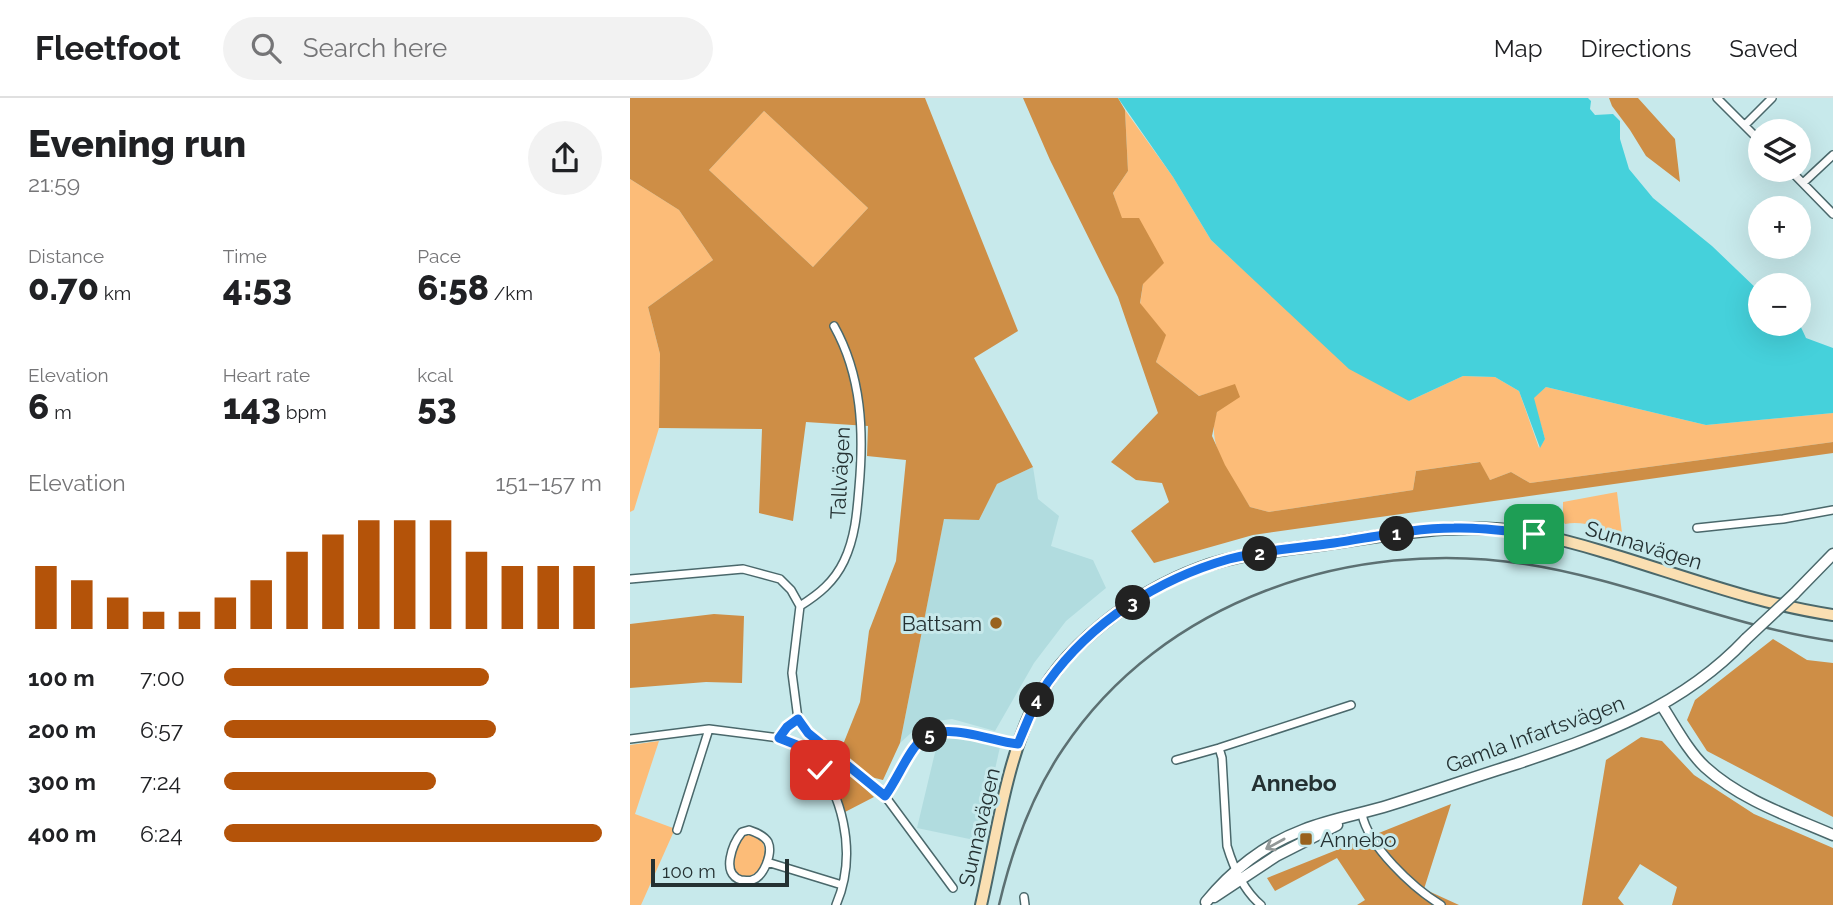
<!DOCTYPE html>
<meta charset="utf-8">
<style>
body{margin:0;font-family:Raleway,sans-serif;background:#f2f2f2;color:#202124;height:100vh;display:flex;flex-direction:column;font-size:26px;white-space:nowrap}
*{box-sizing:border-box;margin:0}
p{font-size:23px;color:#757577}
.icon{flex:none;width:38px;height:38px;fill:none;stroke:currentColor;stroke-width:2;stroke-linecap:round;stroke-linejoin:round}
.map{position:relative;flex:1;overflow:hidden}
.sheet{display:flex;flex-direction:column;background:#fff;width:630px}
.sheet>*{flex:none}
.buttons{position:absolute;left:1118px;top:21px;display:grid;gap:14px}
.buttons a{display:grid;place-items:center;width:63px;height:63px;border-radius:50%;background:#fff;box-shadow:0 7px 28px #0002;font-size:35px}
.scale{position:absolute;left:21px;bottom:18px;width:138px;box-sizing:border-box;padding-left:7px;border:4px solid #243132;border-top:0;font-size:19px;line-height:24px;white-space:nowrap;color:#243132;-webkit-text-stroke:5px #c7e9eb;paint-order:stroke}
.pin{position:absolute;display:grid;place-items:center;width:60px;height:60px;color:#fff;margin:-30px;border-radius:14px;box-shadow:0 4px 10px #0006}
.km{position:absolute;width:35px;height:35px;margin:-18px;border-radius:50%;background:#222;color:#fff;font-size:19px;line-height:35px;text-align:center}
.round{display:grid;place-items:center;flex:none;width:74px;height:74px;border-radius:37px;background:#f2f2f2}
.headline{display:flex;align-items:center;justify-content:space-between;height:119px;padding:0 28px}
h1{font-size:38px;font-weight:800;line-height:52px}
.metrics{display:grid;grid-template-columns:repeat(3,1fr);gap:10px;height:119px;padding:7px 28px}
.metrics div{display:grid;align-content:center}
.metrics b{font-size:35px;font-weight:800}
.metrics small{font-size:19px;font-weight:400}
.metrics p{font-size:19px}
.chart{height:196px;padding:14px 28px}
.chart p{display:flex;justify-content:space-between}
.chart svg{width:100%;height:126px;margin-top:7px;stroke:#b45309;stroke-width:6}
ul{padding:0 28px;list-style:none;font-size:23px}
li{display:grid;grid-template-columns:112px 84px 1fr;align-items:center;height:52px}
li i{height:18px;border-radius:9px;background:#b45309}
header{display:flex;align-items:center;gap:42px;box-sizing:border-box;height:98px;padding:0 35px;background:#fff;border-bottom:2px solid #e0e0e0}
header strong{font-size:33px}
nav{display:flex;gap:38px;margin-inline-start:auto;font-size:24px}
.search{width:490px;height:63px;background:#f2f2f2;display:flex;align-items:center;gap:18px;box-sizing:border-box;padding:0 24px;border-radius:38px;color:#757577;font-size:26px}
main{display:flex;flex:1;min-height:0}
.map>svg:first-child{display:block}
.built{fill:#b1dcdf}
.green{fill:#fcbc78}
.forest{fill:#ce8e46;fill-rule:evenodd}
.water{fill:#45d1db}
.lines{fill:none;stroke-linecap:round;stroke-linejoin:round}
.minor-casing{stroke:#4a686b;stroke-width:10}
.tertiary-casing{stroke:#4a686b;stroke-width:13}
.secondary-casing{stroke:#4a686b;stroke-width:14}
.minor{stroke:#fff;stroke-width:7}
.tertiary{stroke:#fff;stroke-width:10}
.secondary{stroke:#fadfb2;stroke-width:10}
.rail{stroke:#5c7072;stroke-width:2.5}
.tertiary-bridge-casing{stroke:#4a686b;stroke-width:13;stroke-linecap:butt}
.tertiary-bridge{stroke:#fff;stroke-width:10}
.oneway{stroke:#929898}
.route-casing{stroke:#fff;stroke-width:14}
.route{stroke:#1a73e8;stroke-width:9}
.poi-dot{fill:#99621d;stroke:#c7e9eb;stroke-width:2.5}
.labels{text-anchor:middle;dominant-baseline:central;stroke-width:6;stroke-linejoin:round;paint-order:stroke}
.street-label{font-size:21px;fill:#243132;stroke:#c7e9eb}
.poi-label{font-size:21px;fill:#243132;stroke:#c7e9eb;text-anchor:end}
.neighbourhood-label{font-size:23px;font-weight:bold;fill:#243132;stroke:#c7e9eb}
</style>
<header>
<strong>Fleetfoot</strong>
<div class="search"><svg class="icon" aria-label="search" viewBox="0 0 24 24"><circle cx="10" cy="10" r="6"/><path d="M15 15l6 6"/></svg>Search here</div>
<nav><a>Map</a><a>Directions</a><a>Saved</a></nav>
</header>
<main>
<section class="sheet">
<div class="headline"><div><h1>Evening run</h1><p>21:59</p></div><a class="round"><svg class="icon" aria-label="share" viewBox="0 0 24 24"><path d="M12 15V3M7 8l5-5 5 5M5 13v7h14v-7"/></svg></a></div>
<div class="metrics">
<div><p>Distance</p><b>0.70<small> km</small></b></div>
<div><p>Time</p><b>4:53</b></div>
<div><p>Pace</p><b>6:58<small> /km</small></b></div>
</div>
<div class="metrics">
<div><p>Elevation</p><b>6<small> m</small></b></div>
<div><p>Heart rate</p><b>143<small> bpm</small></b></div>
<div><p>kcal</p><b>53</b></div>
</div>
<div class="chart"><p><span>Elevation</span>151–157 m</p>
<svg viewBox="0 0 160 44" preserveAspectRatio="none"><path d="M5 44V22M15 44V27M25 44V33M35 44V38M45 44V38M55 44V33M65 44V27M75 44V17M85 44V11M95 44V6M105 44V6M115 44V6M125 44V17M135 44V22M145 44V22M155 44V22"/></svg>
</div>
<ul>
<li><b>100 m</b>7:00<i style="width:70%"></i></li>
<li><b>200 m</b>6:57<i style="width:72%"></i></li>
<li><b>300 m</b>7:24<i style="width:56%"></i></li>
<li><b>400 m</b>6:24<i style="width:100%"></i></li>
</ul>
</section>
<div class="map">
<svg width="1203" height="807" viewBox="0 0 1203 807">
<rect width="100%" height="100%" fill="#c7e9eb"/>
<path class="built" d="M 403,369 L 408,401 L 429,418 L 421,448 L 463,462 L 476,490 L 436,523 L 404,565 L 365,633 L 322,621 L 292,625 L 270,645 L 314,420 L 349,422 L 367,386 Z
M 319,640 L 334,641 L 370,649 L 349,743 L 287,730 L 308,642 Z"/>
<path class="green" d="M 495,12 L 543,79 L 581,142 L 609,168 L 779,303 L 833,278 L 865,279 L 889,293 L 909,350 L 915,341 L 903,300 L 916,289 L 1076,327 L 1203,315 L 1203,344 L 900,385 L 881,374 L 860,382 L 849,364 L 786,373 L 783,392 L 639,414 L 620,409 C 604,382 574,347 587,314 C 591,305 599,295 605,287 L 569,298 L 526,264 L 535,237 L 510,206 L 513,186 L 483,95 L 498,73 Z
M 134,13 L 238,110 L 183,169 L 79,72 Z
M 0,81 L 49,112 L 83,162 L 18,209 L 30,256 L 29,330 L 4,412 L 0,414 Z
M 987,394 L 992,435 L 987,438 C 971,430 953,422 935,426 L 933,423 L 933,404 Z
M 29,643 L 5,716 L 43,730 L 44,733 L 11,807 L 0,807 L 0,647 Z
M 116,736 L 123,737 L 131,741 C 148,773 104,794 103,767 C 102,758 108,747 111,739 Z"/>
<path class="forest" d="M 0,0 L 295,0 L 388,233 L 344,260 L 403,369 L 367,386 L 349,422 L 314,421 L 270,645 L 253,682 L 241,679 L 210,654 L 230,604 L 239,533 L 266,463 L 276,362 L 237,358 L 238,328 L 176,324 L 163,423 L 129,415 L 132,331 L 29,330 L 30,256 L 18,209 L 83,162 L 49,112 L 0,81 ZM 134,13 L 238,110 L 183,169 L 79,72 Z
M 393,0 L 488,0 L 495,12 L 498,73 L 483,95 L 492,120 L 509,120 L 534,165 L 513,186 L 510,205 L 536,237 L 526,264 L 569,298 L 605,286 L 610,299 L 587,314 L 582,338 L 595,367 L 620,409 L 639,414 L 783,392 L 786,373 L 850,364 L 860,382 L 881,374 L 900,385 L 1203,344 L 1203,355 L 623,437 L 524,465 L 501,433 L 539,404 L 532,385 L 506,382 L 481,364 L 528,315 L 488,199 L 420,62 Z
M 979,0 L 1008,0 L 1045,41 L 1050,84 L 1016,58 L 1000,32 L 982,8 Z
M 84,516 L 114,518 L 112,585 L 76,584 L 0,590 L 0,526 Z
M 1143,541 L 1177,562 L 1203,565 L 1203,719 L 1077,653 L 1057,622 L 1065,602 Z
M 1011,639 L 1032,643 L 1064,677 L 1124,716 L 1203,750 L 1203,807 L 1042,807 L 1047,789 L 1010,766 L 988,800 L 994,807 L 952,807 L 976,662 Z
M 172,641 L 213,671 L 244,699 L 215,714 L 202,679 Z
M 821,706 L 794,791 L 829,807 L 727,807 L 735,802 L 707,760 L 645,793 L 637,780 Z"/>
<path class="water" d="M 488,0 L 958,0 L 961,3 L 960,11 L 965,17 L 983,16 L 990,23 L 990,41 L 999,71 L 1023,100 L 1082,148 L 1130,194 L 1130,226 L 1169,225 L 1176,240 L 1203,250 L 1203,315 L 1076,327 L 916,289 L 904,300 L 915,341 L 910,350 L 889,293 L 865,279 L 833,278 L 779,303 L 719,271 L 581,142 L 543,79 Z"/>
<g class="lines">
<defs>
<path id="minor" d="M 1087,0 L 1130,43
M 1115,27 L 1142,0
M 1160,72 L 1203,116
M 1173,85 L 1203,57
M 1067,430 L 1153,421 L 1203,412
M 0,481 L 113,471 L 150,481 L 161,492 L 170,508 L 162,575 L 168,621 L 178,635 L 255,698 L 323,790
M 170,508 C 189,496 204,484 214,463 C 225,440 227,415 229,390 C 234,334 232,278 204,228
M 168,621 L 157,629 L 149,640 C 156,643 167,645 173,651 C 214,689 228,756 206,807
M 0,641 L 79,631 L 149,640
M 589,650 L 592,660 L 597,748 C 603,768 614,793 631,807
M 546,662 L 589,650 L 721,607
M 255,698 C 266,683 273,665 284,650 C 307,617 356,643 388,646
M 732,716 C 738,748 783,790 811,807
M 47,732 L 79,631
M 119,732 C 125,734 134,737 138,744 C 143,755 134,779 122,782 C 119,783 113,782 111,782 C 90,776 103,745 112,734 Z
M 137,764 L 212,787
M 394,799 L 395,807"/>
<path id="tertiary" d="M 1164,496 L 1203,456
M 1032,608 C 1045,628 1058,653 1075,669 C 1111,702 1159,718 1203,737
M 584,799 L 646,758 L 707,727
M 576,804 C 601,773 635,746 673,732 C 701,721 731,716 760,707 C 802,694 844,679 886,666 C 972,637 1052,609 1116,541"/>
<path id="secondary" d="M 351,807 C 365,746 375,670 401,614 C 430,549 505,494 570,470 C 610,455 655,452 697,446 C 766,436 837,422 906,436 C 1007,458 1101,502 1203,517"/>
</defs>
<use href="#minor" class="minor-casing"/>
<use href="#tertiary" class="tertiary-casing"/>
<use href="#secondary" class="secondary-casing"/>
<use href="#minor" class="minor"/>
<use href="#tertiary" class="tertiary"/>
<use href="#secondary" class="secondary"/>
<path class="rail" d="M 369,807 C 382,752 401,698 433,651 C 532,502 722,439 895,466 C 999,482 1098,528 1203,543"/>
<defs>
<path id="tertiary-bridge" d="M 1116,541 L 1164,496"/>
</defs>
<use href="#tertiary-bridge" class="tertiary-bridge-casing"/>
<use href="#tertiary-bridge" class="tertiary-bridge"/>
</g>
<defs><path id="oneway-shaft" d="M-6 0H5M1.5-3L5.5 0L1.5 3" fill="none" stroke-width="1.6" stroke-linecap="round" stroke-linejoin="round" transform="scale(1.75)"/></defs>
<use class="oneway" href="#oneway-shaft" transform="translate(645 746) rotate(151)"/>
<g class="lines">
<defs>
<path id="route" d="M 190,672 L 172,649 L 149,640 L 157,629 L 168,621 L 178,635 L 255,698 C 266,683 273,665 284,650 C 307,617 356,643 388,646 C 397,624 405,603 418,584 C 461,524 528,481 599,461 C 633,452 669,450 704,445 C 744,439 784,430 824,430 C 851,429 877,433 904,436"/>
</defs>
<use href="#route" class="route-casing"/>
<use href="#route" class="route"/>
</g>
<g class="poi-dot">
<circle cx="366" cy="525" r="7"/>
<rect x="669" y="734" width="14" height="14" rx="3.5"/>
</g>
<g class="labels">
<g class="street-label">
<text transform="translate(210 375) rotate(-87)">Tallvägen</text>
<text transform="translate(1014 447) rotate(17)">Sunnavägen</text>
<text transform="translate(905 636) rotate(-20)">Gamla Infartsvägen</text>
<text transform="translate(349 729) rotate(-77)">Sunnavägen</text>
</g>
<g class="poi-label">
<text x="352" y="525">Battsam</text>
<text x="690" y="741" text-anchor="start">Annebo</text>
</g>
<g class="neighbourhood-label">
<text x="664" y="684">Annebo</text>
</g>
</g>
</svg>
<div class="buttons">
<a><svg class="icon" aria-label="layers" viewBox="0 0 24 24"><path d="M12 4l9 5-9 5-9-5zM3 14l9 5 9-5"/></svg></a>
<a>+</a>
<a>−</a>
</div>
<div class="scale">100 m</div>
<div class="pin" style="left:904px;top:436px;background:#1e9e55"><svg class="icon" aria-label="arrive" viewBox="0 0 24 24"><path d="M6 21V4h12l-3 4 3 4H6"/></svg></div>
<div class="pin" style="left:190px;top:672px;background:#d93025"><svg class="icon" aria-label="check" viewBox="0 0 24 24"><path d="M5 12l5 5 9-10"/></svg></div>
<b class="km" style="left:767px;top:436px">1</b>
<b class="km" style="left:630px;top:456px">2</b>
<b class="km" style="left:503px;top:505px">3</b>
<b class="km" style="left:407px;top:602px">4</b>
<b class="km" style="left:300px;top:637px">5</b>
</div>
</main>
